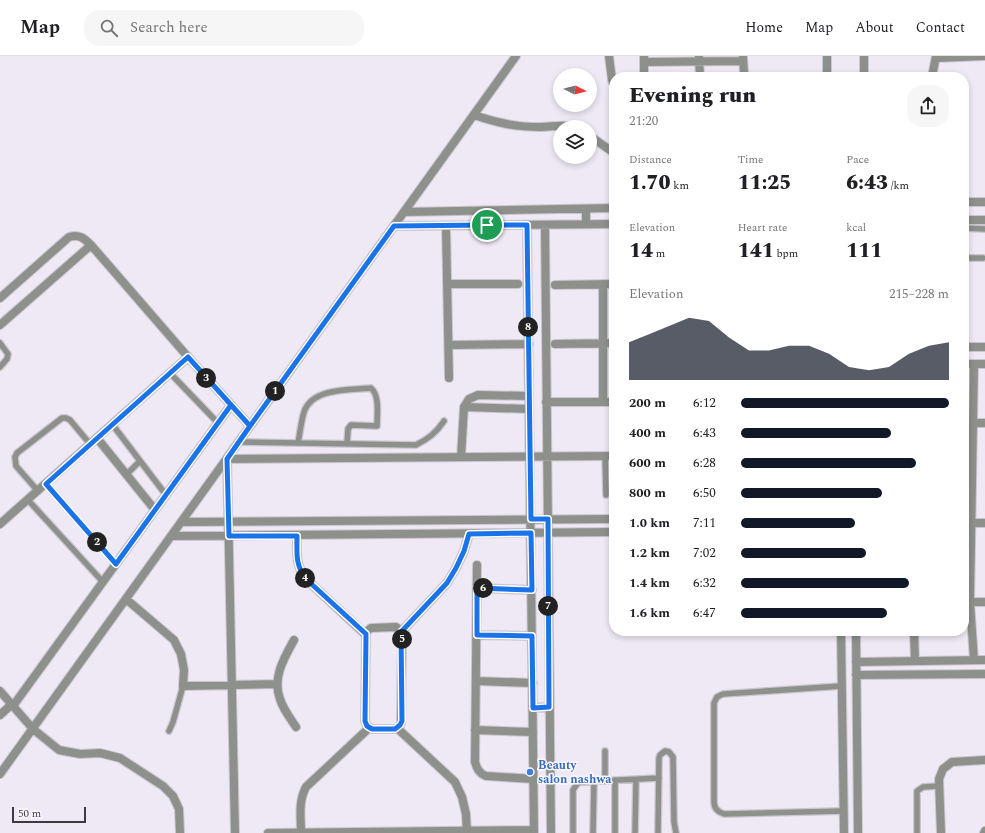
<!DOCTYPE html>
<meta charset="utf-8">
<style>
body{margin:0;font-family:Spectral,serif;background:#f6f6f6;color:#202124;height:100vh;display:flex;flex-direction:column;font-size:15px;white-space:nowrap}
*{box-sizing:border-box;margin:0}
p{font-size:13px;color:#757577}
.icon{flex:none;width:22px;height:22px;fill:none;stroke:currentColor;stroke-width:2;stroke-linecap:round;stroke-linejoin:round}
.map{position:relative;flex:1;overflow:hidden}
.sheet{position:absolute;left:609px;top:16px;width:360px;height:564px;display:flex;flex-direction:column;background:#fff;border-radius:16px;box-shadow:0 2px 6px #0003}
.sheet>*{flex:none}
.needle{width:26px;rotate:96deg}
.buttons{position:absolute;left:553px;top:12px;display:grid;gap:8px}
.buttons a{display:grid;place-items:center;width:44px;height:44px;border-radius:50%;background:#fff;box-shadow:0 2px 6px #0003;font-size:20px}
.scale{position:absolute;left:12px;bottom:10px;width:74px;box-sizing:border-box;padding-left:4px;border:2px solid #3e3b40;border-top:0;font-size:11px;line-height:14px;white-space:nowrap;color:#3e3b40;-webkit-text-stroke:3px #fbf7ff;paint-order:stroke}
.pin{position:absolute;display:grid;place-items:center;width:34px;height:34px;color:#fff;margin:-17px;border:2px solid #fff;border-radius:50%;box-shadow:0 1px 4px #0007}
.km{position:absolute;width:20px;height:20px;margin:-10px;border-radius:50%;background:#222;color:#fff;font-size:11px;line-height:20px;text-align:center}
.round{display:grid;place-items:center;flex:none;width:42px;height:42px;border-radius:16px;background:#f6f6f6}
.headline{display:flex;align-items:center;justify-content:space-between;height:68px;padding:0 20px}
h1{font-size:22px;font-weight:800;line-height:30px}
.metrics{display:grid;grid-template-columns:repeat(3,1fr);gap:6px;height:68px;padding:4px 20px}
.metrics div{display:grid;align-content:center}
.metrics b{font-size:20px;font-weight:800}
.metrics small{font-size:11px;font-weight:400}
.metrics p{font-size:11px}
.chart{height:112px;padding:8px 20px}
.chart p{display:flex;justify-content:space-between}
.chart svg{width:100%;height:72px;margin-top:4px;fill:#111827;opacity:.7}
ul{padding:0 20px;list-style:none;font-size:13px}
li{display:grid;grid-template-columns:64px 48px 1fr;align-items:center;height:30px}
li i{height:10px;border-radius:5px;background:#111827}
header{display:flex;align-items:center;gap:24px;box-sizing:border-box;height:56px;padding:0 20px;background:#fff;border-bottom:1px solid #e0e0e0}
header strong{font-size:19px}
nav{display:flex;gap:22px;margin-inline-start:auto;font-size:14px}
.search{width:280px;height:36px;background:#f6f6f6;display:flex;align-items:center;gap:10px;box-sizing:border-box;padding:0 14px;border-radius:16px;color:#757577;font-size:15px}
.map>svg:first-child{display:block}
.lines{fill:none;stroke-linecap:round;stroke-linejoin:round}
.lane-casing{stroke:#ccc6d1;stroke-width:8}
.street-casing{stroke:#ccc6d1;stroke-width:10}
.lane{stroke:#8e908b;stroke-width:5.5}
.street{stroke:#8e908b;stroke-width:8}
.route-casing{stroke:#fff;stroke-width:8}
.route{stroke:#1a73e8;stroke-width:5}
.shop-dot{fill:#3f7fe0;stroke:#fbf7ff;stroke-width:1.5}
.labels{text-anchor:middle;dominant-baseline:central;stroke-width:3;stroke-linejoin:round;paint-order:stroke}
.shop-label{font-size:12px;font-weight:bold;fill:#366cbe;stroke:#fbf7ff;text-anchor:start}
</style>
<header>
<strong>Map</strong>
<div class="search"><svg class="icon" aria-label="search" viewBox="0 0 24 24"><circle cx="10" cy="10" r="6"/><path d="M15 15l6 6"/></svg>Search here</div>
<nav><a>Home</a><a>Map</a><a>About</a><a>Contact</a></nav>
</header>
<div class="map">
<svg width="985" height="777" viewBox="0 0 985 777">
<rect width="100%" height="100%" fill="#efe9f5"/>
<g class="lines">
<defs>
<path id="lane" d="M 964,172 L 985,173
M 964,202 L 983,202
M 0,287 L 8,298 L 7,303 L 0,311
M 170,317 L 218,367
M 112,368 L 166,439
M 239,386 L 416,389 C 428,383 436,377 444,365
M 298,387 C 300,377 301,366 304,356 C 312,332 349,334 371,332 C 380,340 377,358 377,370 L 351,369 L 348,373 L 347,388
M 605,400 L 606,439
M 127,418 L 140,405
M 46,428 L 116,508
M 38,435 L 16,410 L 15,401 L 17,397 L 62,362 L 66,362 L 70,364 L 90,388
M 28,444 L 103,526
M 842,630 L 723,638 L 717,641 L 714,647 L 714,746 C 714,753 718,756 724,758 L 844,755
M 169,675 L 173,666 L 183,630
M 605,725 L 605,695
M 573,777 L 573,734 L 577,728 L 580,726 L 659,722
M 593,777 L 594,726
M 615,777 L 615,724
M 635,777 L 636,724
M 658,777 L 659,702 L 660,699 L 665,695 L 669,696 L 673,701 L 674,766 L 676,777
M 917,777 L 917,735 L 923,731 L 939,730"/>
<path id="street" d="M 609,0 L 612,24 L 614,29
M 644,0 L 644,21
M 699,1 L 700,21
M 743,1 L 744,17 L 746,21
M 937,2 L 985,0
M 644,6 L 742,5
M 827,21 L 827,0
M 864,21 L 864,0
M 932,21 L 936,0
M 474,59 C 498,67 515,71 541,71 C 552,71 561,68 572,71
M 590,80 L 614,97
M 964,146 L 985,146
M 404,156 L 614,152
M 964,164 L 985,164
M 586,168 L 586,153
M 527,169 L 534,777
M 545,169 L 551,777
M 394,170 L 614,168
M 446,170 L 449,322
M 447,228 L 518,228
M 603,228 L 603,346
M 555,229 L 614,228
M 0,242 L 69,181 C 79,178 84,182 91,189 L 188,301 L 250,370
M 0,269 L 91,189
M 555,288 L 614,287
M 449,289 L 529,288
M 964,291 L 985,291
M 964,308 L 985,308
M 546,346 L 614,346
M 464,351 L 529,353
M 964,366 L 985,367
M 97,382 L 155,454
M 461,401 L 464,351 L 469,343 L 478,339 L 529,340
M 964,425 L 972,425
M 182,466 L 614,463
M 972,467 L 985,467
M 0,468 L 188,301
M 297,479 C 297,496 295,509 306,523 L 365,578
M 171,480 L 614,476
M 477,509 L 475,706 C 477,713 479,717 486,720 L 534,723
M 477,532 L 532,534
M 126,543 L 174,584 L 181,598 L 184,614 L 183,630 L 277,628
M 964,546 L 985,546
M 396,571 L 400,574 L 402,578 L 401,667 L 399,671 L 395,673 L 372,673 L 367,670 L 365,665 L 366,576 L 371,572 Z
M 841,575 L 844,777
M 856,575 L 858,777
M 914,575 L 915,605
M 401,576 L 447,527 L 456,512 L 464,495 L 469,478
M 477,579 L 532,580
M 294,584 C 284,602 272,622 280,643 C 283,653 290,662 296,671
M 974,604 L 970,546 L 974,308
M 856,606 L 985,604
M 856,619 L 985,618
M 476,625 L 533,627
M 0,635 L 33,673 L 59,694 L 80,698 L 100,697 L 120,702 L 163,730 L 173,740 L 179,753 L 180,777
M 13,650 L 231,349
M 533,652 L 549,651
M 0,659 L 12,648
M 397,672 L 455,726 L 462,741 L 466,758 L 467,777
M 475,674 L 533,676
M 0,718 L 516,0
M 235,777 L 227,403 L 614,400
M 268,777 L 534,774
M 301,777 C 301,761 298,746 306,731 L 369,672
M 941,777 L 939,723 L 943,713 L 952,706 L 985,704
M 984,777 L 985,775"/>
</defs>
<use href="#lane" class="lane-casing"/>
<use href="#street" class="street-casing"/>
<use href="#lane" class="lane"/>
<use href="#street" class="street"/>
</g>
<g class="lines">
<defs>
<path id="route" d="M 487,169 L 394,170 L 250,370 L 231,349 L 116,508 L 46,428 L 188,301 L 250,370 L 227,403 L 229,480 L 297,480 C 297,496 295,509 306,523 L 366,578 L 365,665 L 367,670 L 372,673 L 395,673 L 400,669 L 402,665 L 401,576 L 447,527 L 456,512 L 464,495 L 469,478 L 531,477 L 532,534 L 477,532 L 477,579 L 532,580 L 533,652 L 549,651 L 548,463 L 531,463 L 527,169 L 487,169"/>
</defs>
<use href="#route" class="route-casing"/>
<use href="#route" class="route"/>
</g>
<circle class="shop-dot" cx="530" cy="716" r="4"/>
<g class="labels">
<g class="shop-label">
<text x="538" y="709">Beauty<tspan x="538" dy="14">salon nashwa</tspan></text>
</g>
</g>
</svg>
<div class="buttons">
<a><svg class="needle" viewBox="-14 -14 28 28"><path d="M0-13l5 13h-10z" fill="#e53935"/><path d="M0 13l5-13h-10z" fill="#757577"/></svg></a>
<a><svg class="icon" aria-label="layers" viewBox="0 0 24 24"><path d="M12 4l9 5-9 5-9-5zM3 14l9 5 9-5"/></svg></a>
</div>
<div class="scale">50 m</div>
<div class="pin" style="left:487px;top:169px;background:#1e9e55"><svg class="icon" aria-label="arrive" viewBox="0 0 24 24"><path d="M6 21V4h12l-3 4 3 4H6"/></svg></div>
<b class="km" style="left:275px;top:335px">1</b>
<b class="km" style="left:97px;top:486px">2</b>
<b class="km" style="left:206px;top:322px">3</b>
<b class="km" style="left:305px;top:522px">4</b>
<b class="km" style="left:402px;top:583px">5</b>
<b class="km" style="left:483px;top:532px">6</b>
<b class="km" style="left:548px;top:550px">7</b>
<b class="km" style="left:528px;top:271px">8</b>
<section class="sheet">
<div class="headline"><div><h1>Evening run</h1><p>21:20</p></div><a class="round"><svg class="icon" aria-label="share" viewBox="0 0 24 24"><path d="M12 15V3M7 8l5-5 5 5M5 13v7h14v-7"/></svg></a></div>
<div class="metrics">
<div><p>Distance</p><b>1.70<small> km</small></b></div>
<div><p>Time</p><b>11:25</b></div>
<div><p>Pace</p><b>6:43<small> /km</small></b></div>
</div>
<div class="metrics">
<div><p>Elevation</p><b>14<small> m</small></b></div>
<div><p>Heart rate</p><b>141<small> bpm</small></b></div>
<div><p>kcal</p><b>111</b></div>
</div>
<div class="chart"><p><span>Elevation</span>215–228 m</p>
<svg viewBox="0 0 160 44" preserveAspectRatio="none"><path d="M0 44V21L10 16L20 11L30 6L40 8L50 18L60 26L70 26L80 23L90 23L100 28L110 36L120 38L130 36L140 28L150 23L160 21V44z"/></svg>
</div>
<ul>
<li><b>200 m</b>6:12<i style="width:100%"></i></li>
<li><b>400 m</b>6:43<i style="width:72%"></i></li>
<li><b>600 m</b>6:28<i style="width:84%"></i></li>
<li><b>800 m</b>6:50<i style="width:68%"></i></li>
<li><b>1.0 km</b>7:11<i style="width:55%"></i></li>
<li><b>1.2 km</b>7:02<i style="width:60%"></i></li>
<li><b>1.4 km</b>6:32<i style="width:81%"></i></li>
<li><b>1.6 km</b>6:47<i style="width:70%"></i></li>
</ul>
</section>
</div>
